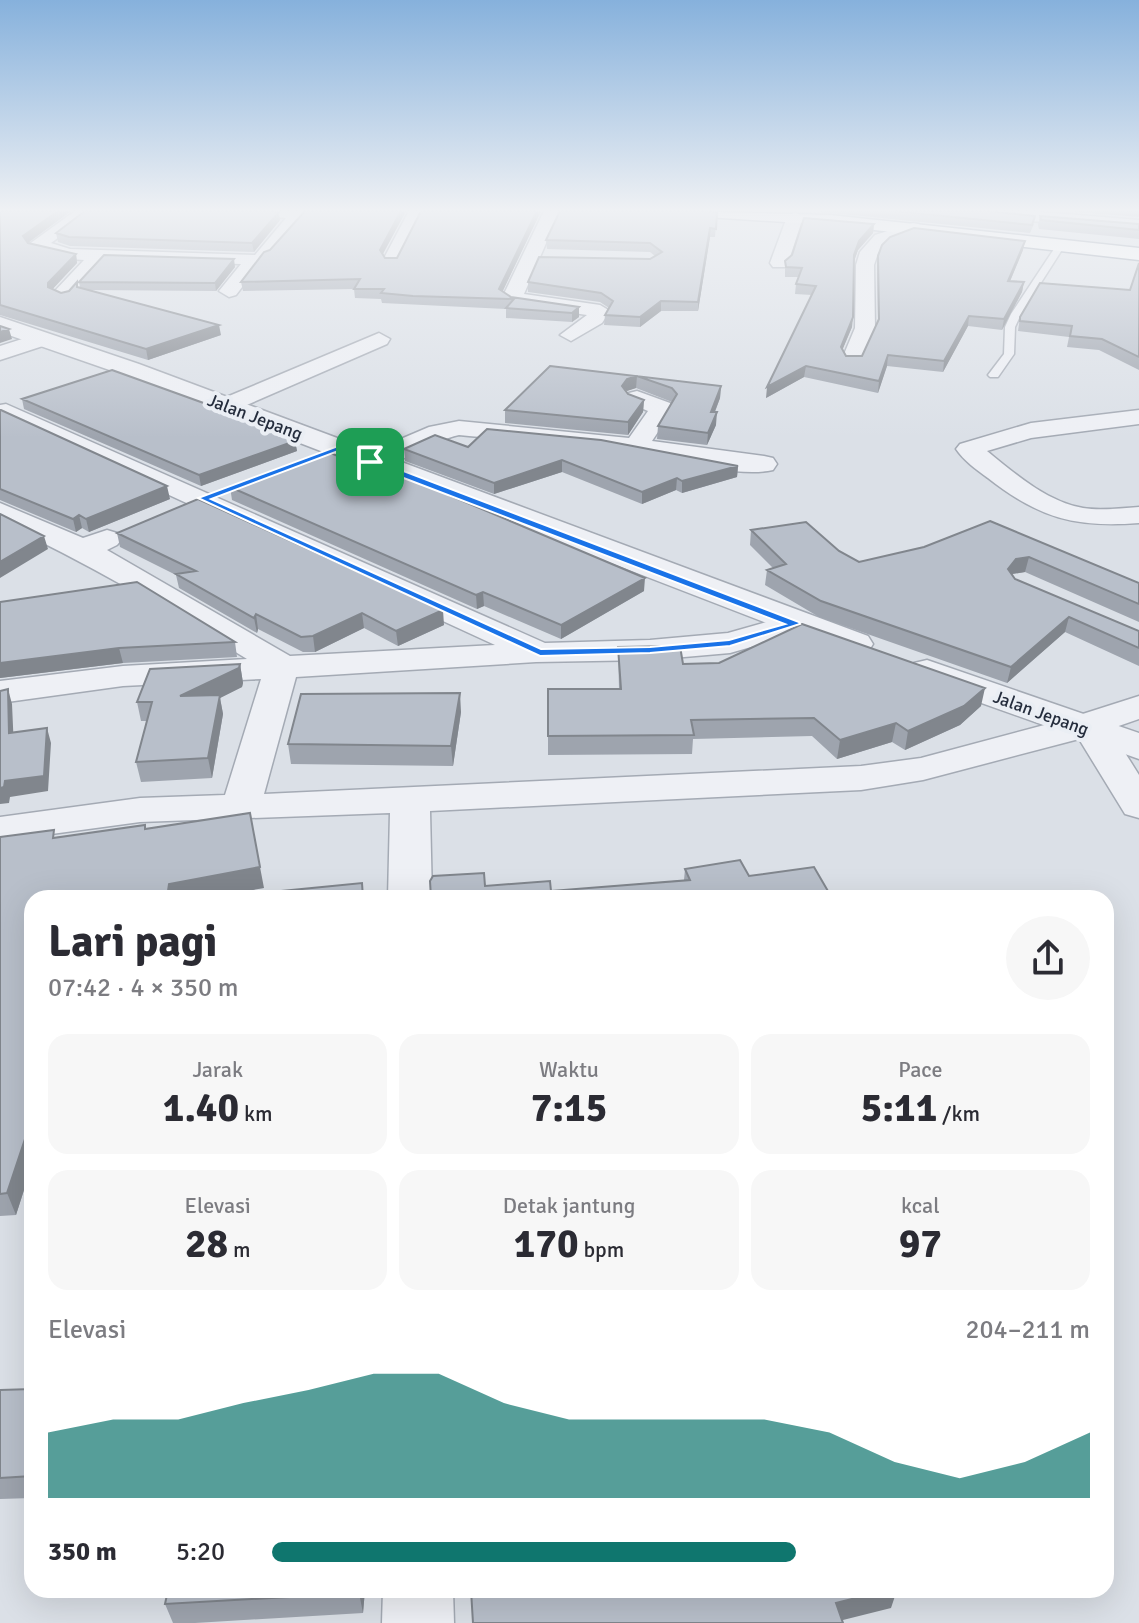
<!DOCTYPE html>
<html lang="id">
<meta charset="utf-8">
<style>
body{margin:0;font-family:Signika,sans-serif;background:#f7f7f7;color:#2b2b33;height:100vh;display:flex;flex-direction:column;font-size:30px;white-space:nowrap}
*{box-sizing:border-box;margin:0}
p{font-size:26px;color:#7c7c81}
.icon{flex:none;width:44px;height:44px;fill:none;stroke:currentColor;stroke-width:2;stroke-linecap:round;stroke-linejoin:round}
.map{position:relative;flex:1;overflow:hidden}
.sheet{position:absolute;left:24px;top:890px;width:1090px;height:708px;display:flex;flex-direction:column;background:#fff;border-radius:24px;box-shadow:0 8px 32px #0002}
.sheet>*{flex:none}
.pin{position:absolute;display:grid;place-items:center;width:68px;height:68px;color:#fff;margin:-34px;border-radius:16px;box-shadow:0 4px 12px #0006}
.round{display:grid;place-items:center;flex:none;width:84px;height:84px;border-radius:42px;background:#f7f7f7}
.summary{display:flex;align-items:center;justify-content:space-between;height:136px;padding:0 24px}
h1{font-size:44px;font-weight:800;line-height:60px}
.metrics{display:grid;grid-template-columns:repeat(3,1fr);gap:12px;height:136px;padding:8px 24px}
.metrics div{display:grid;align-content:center;border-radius:20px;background:#f7f7f7;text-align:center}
.metrics b{font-size:40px;font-weight:800}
.metrics small{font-size:22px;font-weight:400}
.metrics p{font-size:22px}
.chart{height:224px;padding:16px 24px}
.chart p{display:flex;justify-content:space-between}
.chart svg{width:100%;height:144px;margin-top:8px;fill:#0f766e;opacity:.7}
ul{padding:0 24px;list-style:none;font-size:26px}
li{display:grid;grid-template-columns:128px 96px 1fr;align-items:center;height:60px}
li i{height:20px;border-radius:10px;background:#0f766e}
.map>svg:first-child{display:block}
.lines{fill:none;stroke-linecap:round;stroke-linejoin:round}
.service-casing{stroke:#a4aab4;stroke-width:3}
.minor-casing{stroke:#a4aab4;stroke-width:3}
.tertiary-casing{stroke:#a4aab4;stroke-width:3}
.trunk-casing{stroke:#828d9e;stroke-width:3}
.service{fill:#eef0f5;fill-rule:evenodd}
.minor{fill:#eef0f5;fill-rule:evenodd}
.tertiary{fill:#eef0f5;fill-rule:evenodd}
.trunk{fill:#fff;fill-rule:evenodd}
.wall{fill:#9ea4ae}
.shaded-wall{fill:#81868d}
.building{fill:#b8bfca;stroke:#81868d;stroke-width:2}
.route{fill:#1a73e8;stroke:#fff;stroke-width:2;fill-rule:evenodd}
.labels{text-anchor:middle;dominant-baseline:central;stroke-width:8;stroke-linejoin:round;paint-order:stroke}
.far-street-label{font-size:18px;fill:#252d3d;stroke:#eaeef4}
</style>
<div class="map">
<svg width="1139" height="1623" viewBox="0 0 1139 1623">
<rect width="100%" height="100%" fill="#dbe0e7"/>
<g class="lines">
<defs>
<path id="service" d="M 1058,243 L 1065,245 L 1021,314 L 1015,327 L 1014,354 L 998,377 L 990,377 L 988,375 L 1004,354 L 1005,327 L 1011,314 Z"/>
<path id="minor" d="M 75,211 L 94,211 L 51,243 L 70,249 L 255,255 L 286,218 L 263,216 L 255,211 L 305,211 L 307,214 L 269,257 L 260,258 L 262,261 L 236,295 L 229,297 L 219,291 L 241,264 L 104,260 L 69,298 L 62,300 L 52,294 L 84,260 L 69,259 L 31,249 L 28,245 Z
M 409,211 L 425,211 L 398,264 L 386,264 L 383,260 Z
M 544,211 L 560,211 L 524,294 L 600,305 L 610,311 L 602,323 L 571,341 L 560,335 L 587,315 L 512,304 L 502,298 Z
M 961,211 L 1029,211 L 1139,220 L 1139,230 L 969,216 Z
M 795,212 L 803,217 L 788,263 L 785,267 L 773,267 L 770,263 L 787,217 Z
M 913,223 L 919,224 L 921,228 L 919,232 L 887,243 L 878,253 L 874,265 L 875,328 L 861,364 L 845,364 L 842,359 L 855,328 L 856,265 L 860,252 L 875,235 Z
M 41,333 L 52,339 L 49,344 L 0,360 L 0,346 Z
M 379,333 L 390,339 L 387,344 L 233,411 L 217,411 L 213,406 L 217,401 Z
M 637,391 L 670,403 L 674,408 L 652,441 L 764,456 L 773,458 L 777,464 L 773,470 C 736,479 643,455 601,448 C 555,441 506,440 459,435 C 430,441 387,474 361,468 L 357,462 L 361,456 L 429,427 L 459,421 L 629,438 L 648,411 L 629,403 L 625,398 L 629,393 Z
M 6,404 L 545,643 L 650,640 L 728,633 L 795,614 L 807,617 L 811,624 L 807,631 L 730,653 L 650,660 L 536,662 L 296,677 L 264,794 L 861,766 L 921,758 L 1067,719 L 1139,696 L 1139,719 L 1110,729 L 1139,775 L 1139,818 L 1125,814 L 1079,739 L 923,780 L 861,790 L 430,811 L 432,898 L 388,898 L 390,813 L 140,822 L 0,841 L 0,817 L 140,798 L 225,795 L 261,679 L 123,686 L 0,703 L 0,681 L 123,666 L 247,659 C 166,609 86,562 0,522 L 0,503 L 83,538 L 107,530 L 117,533 L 122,539 L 117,545 L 107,550 L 290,656 L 495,645 L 4,419 L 0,420 L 0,405 Z
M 1139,410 L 1139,424 L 1031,438 L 987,451 C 1014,473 1047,502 1083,508 C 1101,511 1121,508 1139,507 L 1139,523 C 1075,528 1039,518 988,478 C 977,470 964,461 956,449 L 960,444 L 1031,423 Z
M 383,1590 L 453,1590 L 454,1623 L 382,1623 Z"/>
<path id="tertiary" d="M 0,317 L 139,364 L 868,636 L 873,644 L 868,652 L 855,655 L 842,652 L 121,374 L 0,332 Z
M 927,660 L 1139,733 L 1139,759 L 914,679 L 908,671 L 914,663 Z"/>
<path id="trunk" d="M 682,211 L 830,215 L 1139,248 L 1139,260 L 830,225 L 691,216 Z"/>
</defs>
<use href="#service" class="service-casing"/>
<use href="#minor" class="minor-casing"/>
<use href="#tertiary" class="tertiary-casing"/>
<use href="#trunk" class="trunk-casing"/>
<use href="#service" class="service"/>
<use href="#minor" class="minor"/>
<use href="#tertiary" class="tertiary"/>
<use href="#trunk" class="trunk"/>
</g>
<path class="wall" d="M 0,211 L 71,211 L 28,243 L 76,254 L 77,263 L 52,289 L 61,293 L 69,291 L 77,282 L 78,287 L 80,287 L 79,282 L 235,267 L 216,291 L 89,290 L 221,335 L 148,360 L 0,315 Z
M 305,211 L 406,211 L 383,254 L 385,258 L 397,258 L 541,211 L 502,292 L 511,297 L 579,307 L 579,317 L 572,322 L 506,318 L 506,309 L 382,303 L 381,299 L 355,298 L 354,289 L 243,291 L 241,282 Z
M 812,211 L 987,211 L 1034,224 L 1030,233 Z
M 1066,211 L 1139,211 L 1139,217 Z
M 717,212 L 715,237 L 710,237 L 698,311 L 661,311 L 640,327 L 604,325 L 605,315 L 609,308 L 600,302 L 528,292 L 528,282 L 650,259 L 655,256 L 650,252 L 547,249 L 546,240 Z
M 1040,216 L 1139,224 L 1139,239 L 1039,229 L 1038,225 Z
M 280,220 L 254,252 L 70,246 L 58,242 L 56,233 Z
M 874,224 L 873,233 L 858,250 L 854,261 L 852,327 L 842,350 L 846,356 L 862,356 L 878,322 L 877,265 L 878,256 L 1023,250 L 1010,281 L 1024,282 L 1022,292 L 1002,330 L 968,326 L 943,372 L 887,366 L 878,393 L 804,377 L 766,398 L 812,295 L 795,294 L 796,284 L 799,277 L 785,277 L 785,261 Z
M 1139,263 L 1139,370 L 1099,350 L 1067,347 L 1069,337 L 1018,331 L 1020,317 L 1130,290 Z
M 550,366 L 721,386 L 720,398 L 715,412 L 716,425 L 707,445 L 657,439 L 658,426 L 672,402 L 636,388 L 626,391 L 628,394 L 644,400 L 643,412 L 628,435 L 505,423 L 505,410 Z
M 22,399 L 295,441 L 297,451 L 201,486 L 24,409 Z
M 0,410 L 170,499 L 89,532 L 82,528 L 76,532 L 0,500 Z
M 468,447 L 738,466 L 737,477 L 682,493 L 676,490 L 642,504 L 562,472 L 494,494 L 405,461 L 404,449 Z
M 347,460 L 454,495 L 455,498 L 644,591 L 561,639 L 484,606 L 477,609 L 232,500 L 230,487 Z
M 990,521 L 1139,583 L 1139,622 L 1025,572 L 1012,574 L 1015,579 L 1139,631 L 1139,666 L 1065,632 L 1007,683 L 819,617 L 765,585 L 767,570 L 773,568 L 750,545 L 751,530 L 839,551 L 859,562 L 924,547 Z
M 117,533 L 444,625 L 398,646 L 364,628 L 315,652 L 303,652 L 258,629 L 257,633 L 179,588 L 176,575 L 120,547 Z
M 0,602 L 235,642 L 237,657 L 123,663 L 0,678 Z
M 618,647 L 683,664 L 981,706 L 960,725 L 905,750 L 892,742 L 837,759 L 812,736 L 693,739 L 692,754 L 548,755 L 548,689 L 619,689 Z
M 240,664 L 243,683 L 242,687 L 220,698 L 223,714 L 212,778 L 141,782 L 136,762 L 147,721 L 141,721 L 137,702 Z
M 461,712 L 453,766 L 291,764 L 288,744 Z
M 146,829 L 264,888 L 32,898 L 32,1165 L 16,1215 L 0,1216 L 0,837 L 56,837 Z
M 685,869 L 749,876 L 832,898 L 431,898 L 485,886 L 551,891 L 684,880 Z
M 32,1389 L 32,1498 L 0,1499 L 0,1390 Z
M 365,1590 L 363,1613 L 195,1623 L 173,1623 L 165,1604 Z"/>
<path class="shaded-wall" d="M 58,211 L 71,211 L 25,245 L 23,236 Z
M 401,211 L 406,211 L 380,259 L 380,250 Z
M 537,211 L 541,211 L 499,299 L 499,289 Z
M 279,212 L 280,220 L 254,252 L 252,243 Z
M 874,224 L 873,233 L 858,250 L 853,264 L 854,255 L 859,241 Z
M 710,228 L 710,237 L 698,311 L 698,302 Z
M 1025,241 L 1023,250 L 1006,291 L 1008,281 Z
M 76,254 L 77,263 L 50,292 L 48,283 Z
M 234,259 L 235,267 L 216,291 L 215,283 Z
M 1024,282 L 1022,292 L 1002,330 L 1004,319 Z
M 661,301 L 661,311 L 640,327 L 640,317 Z
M 579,307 L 579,317 L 572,322 L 572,313 Z
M 969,316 L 968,326 L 943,372 L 944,361 Z
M 853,317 L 852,327 L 839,358 L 841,347 Z
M 219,325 L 221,335 L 148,360 L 146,349 Z
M 9,329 L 12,339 L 0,343 L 0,332 Z
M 888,355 L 887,366 L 878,393 L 879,381 Z
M 806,366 L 804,377 L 766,398 L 767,387 Z
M 637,376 L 636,388 L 627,391 L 622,386 L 627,379 Z
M 721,386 L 720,398 L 710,424 L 711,412 Z
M 644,400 L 643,412 L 628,435 L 628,422 Z
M 717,412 L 716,425 L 707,445 L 708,433 Z
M 295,441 L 297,451 L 201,486 L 199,475 Z
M 562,460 L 562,472 L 494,494 L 494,483 Z
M 738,466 L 737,477 L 682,493 L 682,481 Z
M 677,478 L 676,490 L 642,504 L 642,492 Z
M 167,486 L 170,499 L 89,532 L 86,519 Z
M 79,515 L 82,528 L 76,532 L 73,519 Z
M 44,536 L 48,549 L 0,578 L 0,562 Z
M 1029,557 L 1025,572 L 1012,574 L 1008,569 L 1016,559 Z
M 645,578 L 644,591 L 561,639 L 561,625 Z
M 483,592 L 484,606 L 477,609 L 476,595 Z
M 443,610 L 444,625 L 398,646 L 396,631 Z
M 362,613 L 364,628 L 315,652 L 313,636 Z
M 256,614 L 258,629 L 257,633 L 254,618 Z
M 1069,617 L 1065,632 L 1007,683 L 1011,667 Z
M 119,648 L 123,663 L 0,678 L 0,663 Z
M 240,664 L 243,683 L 242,687 L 220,698 L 223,714 L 212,778 L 208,758 L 180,696 Z
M 985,688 L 981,706 L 960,725 L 905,750 L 908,731 Z
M 8,689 L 12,704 L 14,749 L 9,733 Z
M 460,693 L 461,712 L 453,766 L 451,746 Z
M 896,723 L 892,742 L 837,759 L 840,740 Z
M 47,728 L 51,743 L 48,791 L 10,797 L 9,803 L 0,804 L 0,788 Z
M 260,867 L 264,888 L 209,898 L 167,898 L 169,884 Z
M 32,1118 L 32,1165 L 16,1215 L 7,1193 Z
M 359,1590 L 365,1590 L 363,1613 L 359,1593 Z
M 888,1590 L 897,1590 L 891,1608 L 831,1623 L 836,1603 Z"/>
<path class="building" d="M 0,211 L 58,211 L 23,236 L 28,243 L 76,254 L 48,283 L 48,287 L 61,293 L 69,291 L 77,282 L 77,287 L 219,325 L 146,349 L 0,305 Z
M 85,211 L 267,211 L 279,212 L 252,243 L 69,237 L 56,233 Z
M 305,211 L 401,211 L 380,250 L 385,258 L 397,258 L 421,211 L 537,211 L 499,289 L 511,297 L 579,307 L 572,313 L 506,308 L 514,299 L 413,296 L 381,293 L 384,289 L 354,289 L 360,279 L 241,282 L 264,252 L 270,250 Z
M 560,211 L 698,211 L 717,212 L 716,229 L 710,228 L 698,302 L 661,301 L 640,317 L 605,315 L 613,301 L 601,293 L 528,282 L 539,257 L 650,259 L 662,252 L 650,243 L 546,240 Z
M 893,211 L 987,211 L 1035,216 L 1032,225 Z
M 1040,216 L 1139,224 L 1139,230 L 1041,220 Z
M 804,218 L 874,224 L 859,241 L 854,255 L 853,317 L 841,347 L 846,356 L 862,356 L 879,319 L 878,256 L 882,245 L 890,237 L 914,228 L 1025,241 L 1008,281 L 1024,282 L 1004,319 L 969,316 L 944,361 L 888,355 L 879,381 L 806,366 L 767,387 L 816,286 L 796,284 L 802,268 L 786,267 L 785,261 L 792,255 Z
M 104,255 L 234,259 L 215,283 L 79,282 Z
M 1139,263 L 1139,357 L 1102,339 L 1070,336 L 1072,326 L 1020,321 L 1020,317 L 1040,283 L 1130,290 Z
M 0,326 L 9,329 L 0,332 Z
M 550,366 L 721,386 L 711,412 L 717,412 L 708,433 L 658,426 L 677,394 L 672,388 L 637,376 L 627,379 L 622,386 L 628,394 L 644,400 L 628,422 L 505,410 Z
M 112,370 L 248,419 L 295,441 L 199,475 L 22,399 Z
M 0,410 L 1,410 L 167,486 L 86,519 L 79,515 L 73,519 L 0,489 Z
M 487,429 L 601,440 L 738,466 L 682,481 L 677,478 L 642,492 L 562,460 L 494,483 L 404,449 L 435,435 L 468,447 Z
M 326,451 L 347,460 L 355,457 L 454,495 L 451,496 L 645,578 L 561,625 L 483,592 L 476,595 L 230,487 Z
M 198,499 L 443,610 L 396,631 L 362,613 L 313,636 L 301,637 L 256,614 L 254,618 L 176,574 L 196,571 L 117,533 Z
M 0,514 L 44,536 L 0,562 Z
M 990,521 L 1139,583 L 1139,604 L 1029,557 L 1016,559 L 1008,569 L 1015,579 L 1139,631 L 1139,648 L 1069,617 L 1011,667 L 821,601 L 767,570 L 786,564 L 751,530 L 806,522 L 839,551 L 859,562 L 924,547 Z
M 137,582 L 235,642 L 119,648 L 0,663 L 0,602 Z
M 802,624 L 985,688 L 964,706 L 908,731 L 896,723 L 840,740 L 814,718 L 691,720 L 694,735 L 548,736 L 548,689 L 621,689 L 618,647 L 680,646 L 683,664 L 719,663 Z
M 240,664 L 239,668 L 180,696 L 220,695 L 208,758 L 136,762 L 152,702 L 137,702 L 150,669 Z
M 8,689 L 9,733 L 47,728 L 44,776 L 5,781 L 4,787 L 0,788 L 0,691 Z
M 460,693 L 451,746 L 288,744 L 301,694 Z
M 250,813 L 260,867 L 169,884 L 167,898 L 32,898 L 32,1118 L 7,1193 L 0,1194 L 0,837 L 54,830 L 53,838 L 145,825 L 145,829 Z
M 740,860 L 749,876 L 814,867 L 832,898 L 431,898 L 430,881 L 433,876 L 484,873 L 485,886 L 550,881 L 551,891 L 690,880 L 685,869 Z
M 362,883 L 363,898 L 282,898 L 282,891 Z
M 32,1389 L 32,1476 L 0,1478 L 0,1390 Z
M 168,1590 L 359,1590 L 359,1593 L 165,1604 Z
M 471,1590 L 888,1590 L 836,1603 L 843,1623 L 473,1623 Z"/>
<linearGradient id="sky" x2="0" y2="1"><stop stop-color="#86b1dc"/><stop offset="0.48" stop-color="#eff1f4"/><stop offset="1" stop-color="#eff1f4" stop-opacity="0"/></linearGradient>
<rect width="1139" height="438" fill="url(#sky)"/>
<path class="route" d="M 338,446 L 799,622 L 800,624 L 730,646 L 650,653 L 540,656 L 198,498 ZM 338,451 L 367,464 L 785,624 L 729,640 L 650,647 L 541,649 L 211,499 Z"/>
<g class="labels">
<g class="far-street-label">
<text transform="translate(255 417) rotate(21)">Jalan Jepang</text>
<text transform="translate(1041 713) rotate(20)">Jalan Jepang</text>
</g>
</g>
</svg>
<div class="pin" style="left:370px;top:462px;background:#1e9e55"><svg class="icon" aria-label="arrive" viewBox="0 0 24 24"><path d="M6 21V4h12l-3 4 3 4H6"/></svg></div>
<section class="sheet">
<div class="summary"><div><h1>Lari pagi</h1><p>07:42 · 4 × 350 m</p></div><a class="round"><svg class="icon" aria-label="share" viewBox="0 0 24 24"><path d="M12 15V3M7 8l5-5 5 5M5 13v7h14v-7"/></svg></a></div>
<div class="metrics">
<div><p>Jarak</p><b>1.40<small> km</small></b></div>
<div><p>Waktu</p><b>7:15</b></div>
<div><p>Pace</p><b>5:11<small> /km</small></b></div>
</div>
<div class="metrics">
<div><p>Elevasi</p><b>28<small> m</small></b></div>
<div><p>Detak jantung</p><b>170<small> bpm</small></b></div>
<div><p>kcal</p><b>97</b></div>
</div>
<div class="chart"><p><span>Elevasi</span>204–211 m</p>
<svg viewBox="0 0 160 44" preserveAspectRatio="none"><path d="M0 44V24L10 20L20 20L30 15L40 11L50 6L60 6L70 15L80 20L90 20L100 20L110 20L120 24L130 33L140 38L150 33L160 24V44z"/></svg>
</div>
<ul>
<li><b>350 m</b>5:20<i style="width:64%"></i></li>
</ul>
</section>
</div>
